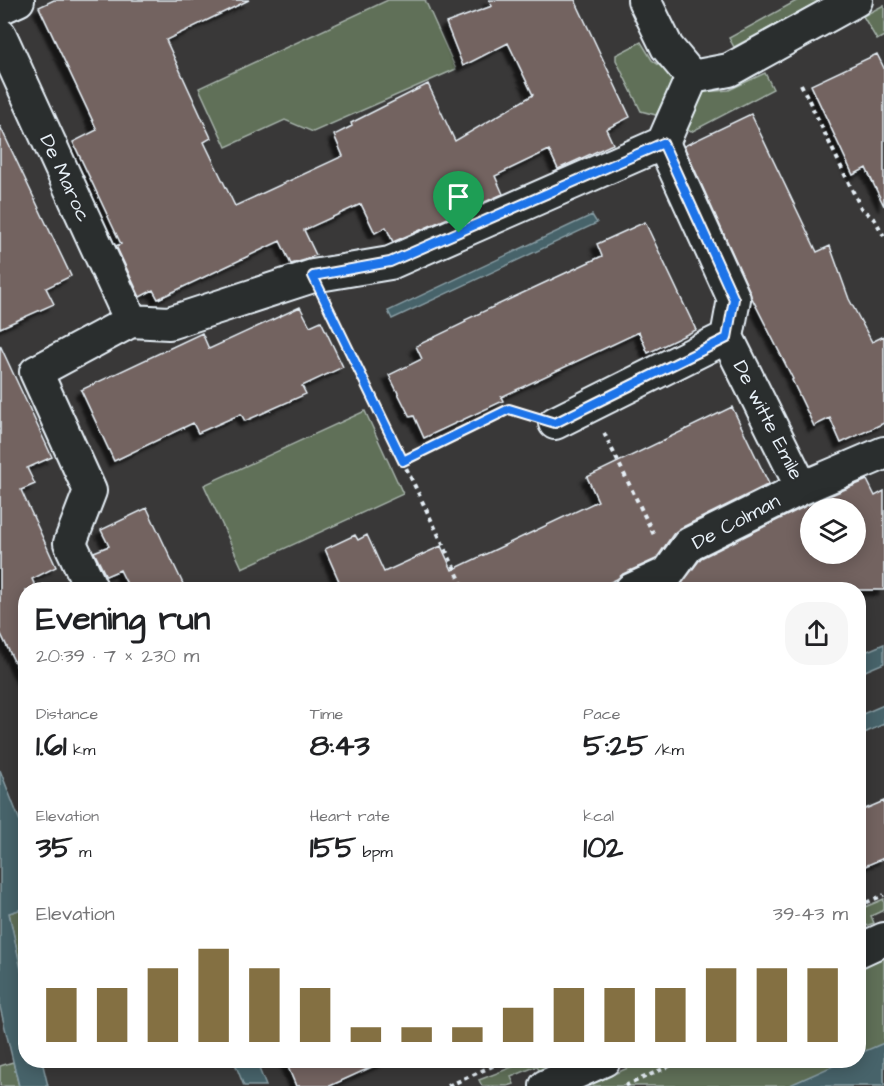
<!DOCTYPE html>
<meta charset="utf-8">
<style>
body{margin:0;font-family:"Architects Daughter",sans-serif;background:#f6f6f6;color:#202124;height:100vh;display:flex;flex-direction:column;font-size:22px;white-space:nowrap}
*{box-sizing:border-box;margin:0}
p{font-size:20px;color:#757577}
.icon{flex:none;width:33px;height:33px;fill:none;stroke:currentColor;stroke-width:2;stroke-linecap:round;stroke-linejoin:round}
.map{position:relative;flex:1;overflow:hidden}
.sheet{position:absolute;left:18px;top:582px;width:848px;height:486px;display:flex;flex-direction:column;background:#fff;border-radius:24px;box-shadow:0 3px 15px #0003}
.sheet>*{flex:none}
.tools{position:absolute;left:800px;top:498px;display:grid;gap:12px}
.tools a{display:grid;place-items:center;width:66px;height:66px;border-radius:50%;background:#fff;box-shadow:0 3px 15px #0003;font-size:30px}
.pin{position:absolute;display:grid;place-items:center;width:51px;height:51px;color:#fff;margin:-62px -26px;border-radius:50% 50% 50% 0;rotate:-45deg;box-shadow:0 0 6px #0007}
.pin .icon{rotate:45deg}
.round{display:grid;place-items:center;flex:none;width:63px;height:63px;border-radius:24px;background:#f6f6f6}
.overview{display:flex;align-items:center;justify-content:space-between;height:102px;padding:0 18px}
h1{font-size:33px;font-weight:700;line-height:45px}
.metrics{display:grid;grid-template-columns:repeat(3,1fr);gap:9px;height:102px;padding:6px 18px}
.metrics div{display:grid;align-content:center}
.metrics b{font-size:30px;font-weight:700}
.metrics small{font-size:16px;font-weight:400}
.metrics p{font-size:16px}
.chart{height:168px;padding:12px 18px}
.chart p{display:flex;justify-content:space-between}
.chart svg{width:100%;height:108px;margin-top:6px;stroke:#847042;stroke-width:6}
.map>svg:first-child{display:block}
.green{fill:#607058;stroke:#a4b0a8;stroke-width:1.5}
.water{fill:#47646b;stroke:#879ca3;stroke-width:1.5}
.building{fill:#736461;stroke:#e8f1f8;stroke-width:1.5;fill-rule:evenodd;filter:url(#shadow)}
.lines{fill:none;stroke-linecap:round;stroke-linejoin:round}
.street-casing{stroke:#e8f1f8;stroke-width:36}
.path{stroke:#e8f1f8;stroke-width:4;stroke-dasharray:4.5 4.5;stroke-linecap:butt}
.street{stroke:#2a2d2e;stroke-width:32}
.route-casing{stroke:#fff;stroke-width:12}
.route{stroke:#1a73e8;stroke-width:8}
.labels{text-anchor:middle;dominant-baseline:central;stroke-width:4.5;stroke-linejoin:round;paint-order:stroke}
.street-label{font-size:20px;fill:#e8f1f8;stroke:#2a2d2e}
</style>
<div class="map">
<svg width="884" height="1086" viewBox="0 0 884 1086">
<defs>
<filter id="shadow"><feDropShadow dx="-5.5" dy="5.5" stdDeviation="1.5" flood-color="#0009"/></filter>
</defs>
<rect width="100%" height="100%" fill="#393838"/>
<filter id="ink" filterUnits="userSpaceOnUse"><feTurbulence type="fractalNoise" baseFrequency=".0167" numOctaves="2"/><feDisplacementMap in="SourceGraphic" scale="12" xChannelSelector="R" yChannelSelector="G"/><feConvolveMatrix kernelMatrix="1 2 1 2 8 2 1 2 1" color-interpolation-filters="sRGB"/></filter>
<g filter="url(#ink)">
<path class="green" d="M 388,0 L 425,0 L 456,69 L 313,132 L 285,120 L 226,147 L 199,88 Z
M 798,0 L 821,0 L 734,47 L 729,38 Z
M 884,5 L 884,36 L 877,40 L 863,16 Z
M 641,42 L 652,60 L 675,77 L 656,115 L 641,111 L 616,60 L 616,55 Z
M 765,73 L 773,89 L 691,132 L 684,128 L 703,92 L 729,90 Z
M 365,411 L 403,494 L 242,568 L 204,485 Z
M 884,899 L 884,910 L 871,916 L 874,923 L 858,929 L 858,910 Z
M 25,908 L 25,988 L 9,913 Z
M 884,955 L 884,1086 L 586,1086 L 644,1061 L 858,1060 L 858,966 Z
M 528,1061 L 542,1061 L 547,1070 L 540,1073 L 537,1066 L 511,1077 L 514,1084 L 508,1086 L 482,1086 L 479,1080 Z
M 13,1062 L 19,1086 L 0,1086 L 0,1066 Z"/>
<path class="water" d="M 592,215 L 597,223 L 392,319 L 388,311 Z
M 884,644 L 884,663 L 858,674 L 858,655 Z
M 884,705 L 884,724 L 858,736 L 858,716 Z
M 0,770 L 25,834 L 25,908 L 9,913 L 25,988 L 26,1060 L 42,1061 L 48,1086 L 19,1086 L 0,1007 Z
M 884,1043 L 884,1086 L 788,1086 L 844,1061 L 858,1060 L 858,1054 Z
M 234,1061 L 256,1061 L 266,1086 L 244,1086 Z"/>
<path class="building" d="M 54,0 L 249,0 L 166,40 L 211,138 L 204,142 L 235,206 L 343,156 L 334,135 L 352,126 L 351,123 L 428,84 L 455,141 L 533,95 L 508,43 L 463,66 L 446,23 L 492,6 L 489,0 L 575,0 L 630,117 L 606,129 L 613,144 L 558,169 L 549,150 L 495,176 L 503,194 L 393,242 L 386,227 L 375,233 L 361,204 L 304,230 L 316,255 L 305,260 L 291,264 L 280,241 L 158,299 L 153,290 L 140,297 L 116,246 L 121,244 L 73,142 L 97,130 L 39,7 Z
M 877,54 L 884,68 L 884,206 L 866,168 L 853,175 L 811,85 Z
M 751,114 L 817,252 L 830,246 L 849,299 L 872,342 L 884,336 L 884,423 L 841,443 L 830,418 L 814,426 L 792,380 L 793,379 L 751,296 L 750,292 L 684,146 Z
M 0,126 L 71,276 L 46,288 L 54,304 L 0,328 Z
M 645,222 L 696,330 L 648,353 L 639,332 L 501,397 L 503,401 L 424,438 L 414,416 L 410,417 L 389,375 L 422,359 L 416,346 L 466,322 L 465,320 L 602,256 L 597,244 Z
M 300,307 L 310,326 L 321,321 L 343,367 L 302,386 L 306,394 L 245,421 L 241,414 L 198,433 L 193,423 L 114,461 L 81,390 L 202,333 L 209,349 Z
M 0,345 L 52,457 L 27,468 L 35,484 L 21,490 L 56,567 L 32,579 L 37,590 L 26,590 L 26,686 L 0,632 Z
M 732,407 L 769,484 L 681,528 L 674,533 L 656,559 L 623,574 L 617,579 L 594,590 L 343,590 L 325,549 L 355,535 L 358,540 L 367,535 L 384,572 L 441,546 L 452,570 L 598,501 L 587,477 Z
M 867,480 L 875,496 L 884,491 L 884,590 L 681,590 L 680,586 L 701,558 L 810,504 ZM 810,508 L 855,508 L 855,554 L 810,554 Z
M 147,508 L 175,567 L 186,590 L 130,590 L 120,570 L 106,576 L 94,552 L 109,546 L 101,530 Z
M 884,801 L 884,858 L 858,869 L 858,812 Z
M 285,1060 L 387,1060 L 330,1086 L 296,1086 Z"/>
<g class="lines">
<defs>
<path id="street" d="M 644,0 L 667,47 L 692,77
M 0,8 L 18,0
M 0,35 L 131,321
M 692,77 L 729,70 L 856,0
M 663,143 L 692,77
M 555,423 L 727,337
M 92,590 L 70,543 L 90,491 L 36,372 L 131,321 L 169,323 L 313,276 L 390,263 L 663,143 L 734,299 L 727,337 L 802,488
M 631,590 L 668,573 L 689,544 L 802,488 L 884,453
M 858,951 L 884,939
M 546,1086 L 604,1060"/>
</defs>
<use href="#street" class="street-casing"/>
<path class="path" d="M 801,84 L 861,208 L 875,220 L 884,236
M 328,306 L 465,590
M 604,433 L 655,537
M 403,461 L 509,409 L 525,414
M 858,906 L 884,895
M 448,1086 L 506,1060
M 625,1086 L 683,1060"/>
<use href="#street" class="street"/>
</g>
</g>
<g class="lines" filter="url(#ink)">
<defs>
<path id="route" d="M 663,143 L 734,299 L 727,338 L 555,423 L 509,409 L 403,461 L 313,276 L 390,262 Z"/>
</defs>
<use href="#route" class="route-casing"/>
<use href="#route" class="route"/>
</g>
<g class="labels">
<g class="street-label">
<text transform="translate(65 178) rotate(65)">De Maroc</text>
<text transform="translate(768 420) rotate(63)">De witte Emile</text>
<text transform="translate(736 522) rotate(-28)">De Colman</text>
</g>
</g>
</svg>
<div class="tools">
<a><svg class="icon" aria-label="layers" viewBox="0 0 24 24"><path d="M12 4l9 5-9 5-9-5zM3 14l9 5 9-5"/></svg></a>
</div>
<div class="pin" style="left:459px;top:233px;background:#1e9e55"><svg class="icon" aria-label="arrive" viewBox="0 0 24 24"><path d="M6 21V4h12l-3 4 3 4H6"/></svg></div>
<section class="sheet">
<div class="overview"><div><h1>Evening run</h1><p>20:39 · 7 × 230 m</p></div><a class="round"><svg class="icon" aria-label="share" viewBox="0 0 24 24"><path d="M12 15V3M7 8l5-5 5 5M5 13v7h14v-7"/></svg></a></div>
<div class="metrics">
<div><p>Distance</p><b>1.61<small> km</small></b></div>
<div><p>Time</p><b>8:43</b></div>
<div><p>Pace</p><b>5:25<small> /km</small></b></div>
</div>
<div class="metrics">
<div><p>Elevation</p><b>35<small> m</small></b></div>
<div><p>Heart rate</p><b>155<small> bpm</small></b></div>
<div><p>kcal</p><b>102</b></div>
</div>
<div class="chart"><p><span>Elevation</span>39–43 m</p>
<svg viewBox="0 0 160 44" preserveAspectRatio="none"><path d="M5 44V22M15 44V22M25 44V14M35 44V6M45 44V14M55 44V22M65 44V38M75 44V38M85 44V38M95 44V30M105 44V22M115 44V22M125 44V22M135 44V14M145 44V14M155 44V14"/></svg>
</div>
</section>
</div>
